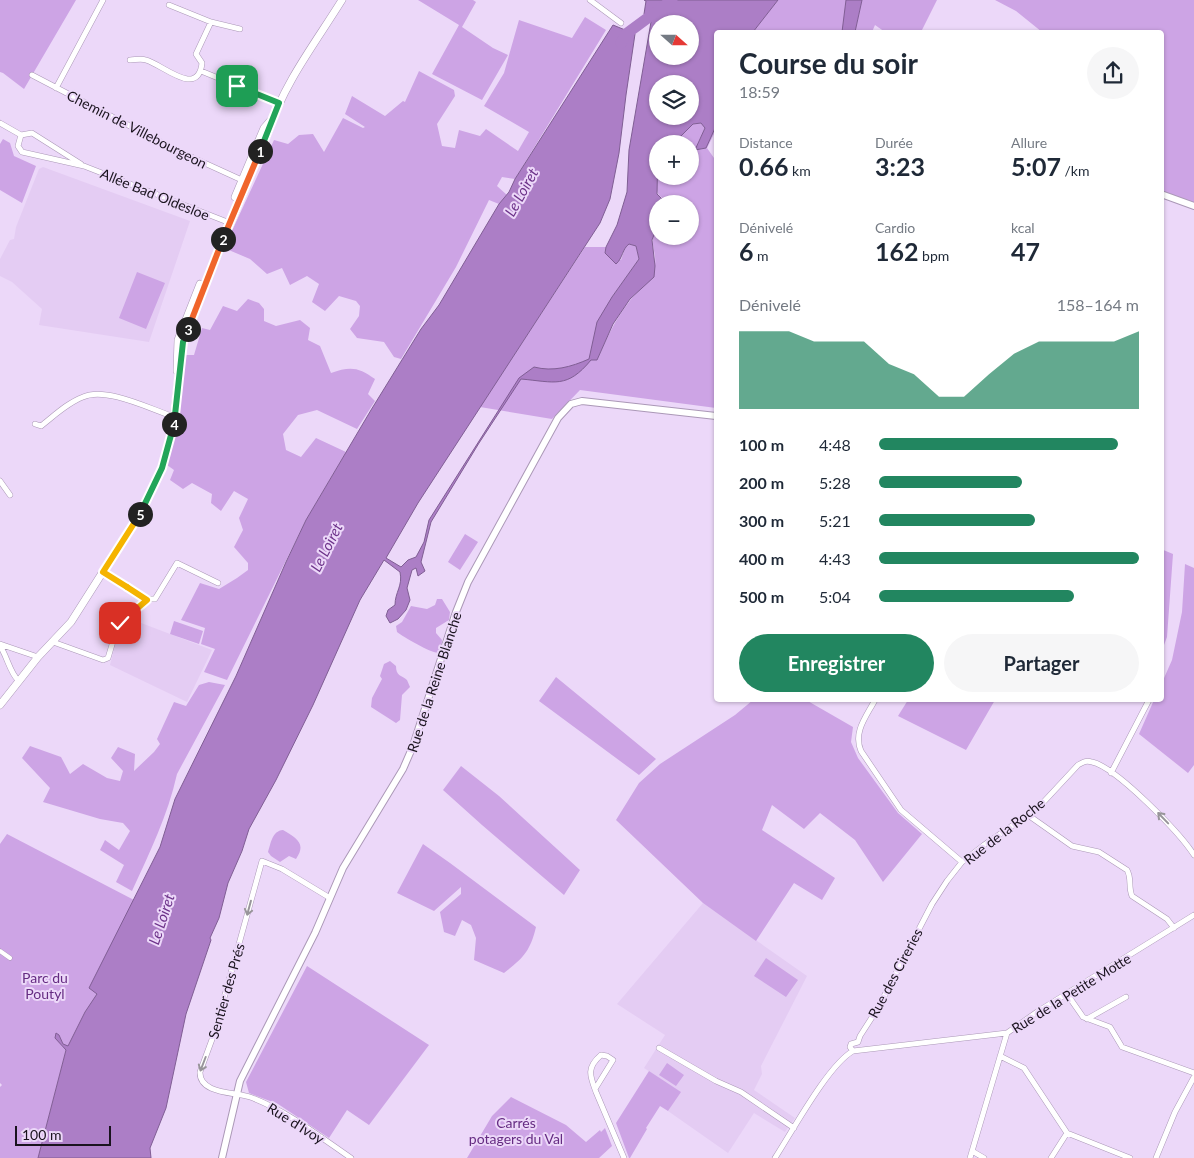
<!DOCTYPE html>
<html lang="fr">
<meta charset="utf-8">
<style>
body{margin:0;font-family:Lato,sans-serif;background:#f6f6f7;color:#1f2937;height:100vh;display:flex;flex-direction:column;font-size:19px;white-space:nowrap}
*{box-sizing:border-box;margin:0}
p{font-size:16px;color:#747a83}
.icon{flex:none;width:28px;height:28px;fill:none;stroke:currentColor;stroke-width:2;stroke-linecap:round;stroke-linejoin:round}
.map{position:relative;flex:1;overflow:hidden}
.side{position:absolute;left:714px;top:30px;width:450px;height:672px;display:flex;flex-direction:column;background:#fff;border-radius:5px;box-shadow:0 1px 4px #0004}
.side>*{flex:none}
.needle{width:32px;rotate:111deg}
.tools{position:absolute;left:649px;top:15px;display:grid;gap:10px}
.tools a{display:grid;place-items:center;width:50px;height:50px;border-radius:50%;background:#fff;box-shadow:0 1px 4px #0004;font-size:25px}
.scale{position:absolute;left:15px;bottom:12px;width:96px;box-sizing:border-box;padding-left:5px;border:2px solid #1a131e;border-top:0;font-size:14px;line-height:18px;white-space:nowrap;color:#1a131e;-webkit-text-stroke:4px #ecd8f9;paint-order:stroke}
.pin{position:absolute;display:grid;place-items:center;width:42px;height:42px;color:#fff;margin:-21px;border-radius:10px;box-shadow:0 2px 8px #0006}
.km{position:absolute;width:25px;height:25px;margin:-12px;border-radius:50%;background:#222;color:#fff;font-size:14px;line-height:25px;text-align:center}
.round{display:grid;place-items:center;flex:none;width:52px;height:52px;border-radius:26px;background:#f6f6f7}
.summary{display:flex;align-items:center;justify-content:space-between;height:85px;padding:0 25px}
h1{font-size:28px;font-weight:700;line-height:38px}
.stats{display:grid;grid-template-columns:repeat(3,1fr);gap:8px;height:85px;padding:5px 25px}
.stats div{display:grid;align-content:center}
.stats b{font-size:25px;font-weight:700}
.stats small{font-size:14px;font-weight:400}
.stats p{font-size:14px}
.chart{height:140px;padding:10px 25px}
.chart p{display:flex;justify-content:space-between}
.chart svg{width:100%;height:90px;margin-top:5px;fill:#228660;opacity:.7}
.cta{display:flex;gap:10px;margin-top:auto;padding:10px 25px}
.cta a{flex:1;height:58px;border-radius:30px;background:#228660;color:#fff;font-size:20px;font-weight:700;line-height:58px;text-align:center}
.cta a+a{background:#f6f6f7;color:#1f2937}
ul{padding:0 25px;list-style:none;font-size:16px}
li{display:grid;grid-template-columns:80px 60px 1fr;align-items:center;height:38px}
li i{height:12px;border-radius:6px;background:#228660}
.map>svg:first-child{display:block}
.built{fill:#e4ccf3}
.green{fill:#cda4e5}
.water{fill:#ac7ec6;stroke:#805e94;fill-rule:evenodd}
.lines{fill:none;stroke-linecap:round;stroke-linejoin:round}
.river{stroke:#ac7ec6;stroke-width:11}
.pedestrian-casing{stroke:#ab98b7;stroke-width:5}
.minor-casing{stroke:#ab98b7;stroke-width:6}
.tertiary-casing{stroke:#ab98b7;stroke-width:8}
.secondary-casing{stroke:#ab98b7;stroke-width:8}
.pedestrian{stroke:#fff;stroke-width:4}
.minor{stroke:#fff;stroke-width:5}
.tertiary{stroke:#fff;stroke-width:6}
.secondary{stroke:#fff;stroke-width:7}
.oneway{stroke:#98959a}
.split-1-casing{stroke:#fff;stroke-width:10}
.split-2-casing{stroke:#fff;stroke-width:10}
.split-3-casing{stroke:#fff;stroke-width:10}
.split-4-casing{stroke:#fff;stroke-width:10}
.split-5-casing{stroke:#fff;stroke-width:10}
.split-6-casing{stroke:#fff;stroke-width:10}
.split-7-casing{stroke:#fff;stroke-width:10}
.split-1{stroke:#22a559;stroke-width:6}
.split-2{stroke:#f0652b;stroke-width:6}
.split-3{stroke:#f0652b;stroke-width:6}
.split-4{stroke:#22a559;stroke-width:6}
.split-5{stroke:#22a559;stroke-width:6}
.split-6{stroke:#f5b400;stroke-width:6}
.split-7{stroke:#f5b400;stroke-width:6}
.labels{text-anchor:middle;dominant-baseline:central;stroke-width:4;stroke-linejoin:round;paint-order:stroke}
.street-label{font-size:14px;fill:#1a131e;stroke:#ecd8f9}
.park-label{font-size:14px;fill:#652b82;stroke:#ecd8f9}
.water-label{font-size:15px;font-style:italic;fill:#6d338a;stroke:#ecd8f9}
</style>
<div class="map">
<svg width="1194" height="1158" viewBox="0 0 1194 1158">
<rect width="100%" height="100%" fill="#ecd8f9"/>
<path class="built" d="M 43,167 L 190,221 L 149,342 L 39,325 L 42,309 L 12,282 L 0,276 L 0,259 L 10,240 L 14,239 L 16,227 L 39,169 Z
M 128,618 L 212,650 L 187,702 L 110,665 L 119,630 L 122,623 Z
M 703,903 L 807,976 L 761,1066 L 762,1074 L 754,1090 L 795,1118 L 785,1132 L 754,1113 L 728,1153 L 668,1111 L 680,1092 L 644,1068 L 665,1035 L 617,1004 Z"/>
<path class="green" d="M 0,0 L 76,0 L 24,89 L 3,73 L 0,72 Z
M 418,0 L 473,0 L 476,2 L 462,27 L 493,48 L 508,55 L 482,100 L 432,74 L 459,25 Z
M 778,0 L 846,0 L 844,30 L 842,32 L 753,32 Z
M 862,0 L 937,0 L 921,32 L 885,32 L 875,25 L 872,32 L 855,32 Z
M 995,0 L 1194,0 L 1194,206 L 1161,194 L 1161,32 L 1042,32 L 1016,11 Z
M 585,17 L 606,30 L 515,179 L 502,177 L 497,186 L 507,195 L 499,204 L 489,200 L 456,267 L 401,359 L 394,357 L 384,342 L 357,338 L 350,329 L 359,316 L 360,306 L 356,301 L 339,296 L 325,311 L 312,302 L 319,284 L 307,276 L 290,285 L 282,268 L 267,274 L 250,259 L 224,248 L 274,140 L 288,144 L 299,135 L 313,134 L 324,152 L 343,118 L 363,128 L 365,127 L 345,114 L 352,96 L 385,116 L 403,101 L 405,102 L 419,71 L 454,90 L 455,96 L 437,124 L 442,146 L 455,148 L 459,130 L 480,136 L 486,129 L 518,151 L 529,132 L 484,106 L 504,73 L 519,20 L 572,38 Z
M 702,123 L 705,128 L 695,150 L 706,148 L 716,126 L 716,130 L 707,148 L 714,158 L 716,159 L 716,408 L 580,390 L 552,419 L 480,407 L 585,247 L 606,247 L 605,253 L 621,260 L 625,248 L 629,244 L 636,246 L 639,259 L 612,297 L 597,360 C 607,338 614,321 629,302 C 639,288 648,288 654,268 C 659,254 647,244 657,227 L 658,236 L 690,236 L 690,204 L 671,204 L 672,202 C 656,197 655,193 658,176 L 690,176 L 690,144 L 673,144 L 693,124 Z
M 3,139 L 10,143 L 14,156 L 36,166 L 22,203 L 0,190 L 0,144 Z
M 137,272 L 165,283 L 146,329 L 119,318 Z
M 248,299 L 259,303 L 264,309 L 264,321 L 276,326 L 300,320 L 310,328 L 308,340 L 320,346 L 331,373 C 350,366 359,367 375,379 L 368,394 L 375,401 L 357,429 L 317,410 L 298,415 L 283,434 L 286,450 L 301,457 L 316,438 L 346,452 L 306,520 L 227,680 L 204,672 L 215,649 L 201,644 L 205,628 L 181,620 L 200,583 L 219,589 L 237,578 L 248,570 L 248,563 L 234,547 L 243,530 L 239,518 L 248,499 L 234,491 L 221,511 L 211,503 L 212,494 L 192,483 L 183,489 L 170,480 L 174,470 L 167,465 L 177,429 L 185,355 L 194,355 L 202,328 L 210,330 L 223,306 L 237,311 Z
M 465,534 L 478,542 L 460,570 L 448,562 Z
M 1161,549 L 1173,554 L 1167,637 L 1161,653 Z
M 1185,564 L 1194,568 L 1194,765 L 1188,773 L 1139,734 L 1154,700 L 1161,700 L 1161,685 L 1172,660 L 1182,612 Z
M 437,599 L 442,599 L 450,612 L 449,620 L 436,628 L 436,633 L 442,640 L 441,651 L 439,653 C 433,654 403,637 397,632 L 396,626 L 402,622 L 411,606 L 427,609 L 435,605 Z
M 174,621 L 203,631 L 199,644 L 170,634 Z
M 390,661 L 396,666 C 396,676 401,675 407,680 C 408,682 409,685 410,687 L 402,695 L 400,720 L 396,723 L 371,707 L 372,698 L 382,679 L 380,676 L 384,664 Z
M 556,677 L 656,759 L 639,775 L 539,701 Z
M 209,682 L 225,685 L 177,774 C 168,815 149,854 132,891 L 116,882 L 124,865 L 100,850 L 105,840 L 119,850 L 130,831 L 123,823 L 100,819 L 43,802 L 50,788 L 22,758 L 30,746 L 61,757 L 70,774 L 83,764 L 107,778 L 120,781 L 123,771 L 111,758 L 118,747 L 135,754 L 134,771 L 154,752 L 160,744 L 157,739 L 174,702 L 186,706 L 199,685 Z
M 753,700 L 806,700 L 853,727 L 851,742 L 858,758 L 898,813 L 922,834 L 883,882 L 855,840 L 820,813 L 804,829 L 772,805 L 762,830 L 835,878 L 822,900 L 794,883 L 756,941 L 703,903 L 616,820 L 639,783 L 660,764 L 735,715 Z
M 908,700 L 995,700 L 966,750 L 898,716 Z
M 461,766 L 499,796 L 580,870 L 564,895 L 482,825 L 443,790 Z
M 283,830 C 296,838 307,843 296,859 L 289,856 L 280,862 L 271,856 L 268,852 C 271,843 272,831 283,830 Z
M 7,834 L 134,900 L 90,988 L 98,993 L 85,1012 L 68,1047 L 63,1044 L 59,1035 L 62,1046 L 66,1050 L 38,1158 L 0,1158 L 0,1087 L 2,1085 L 0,1083 L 0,844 Z
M 423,844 L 450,863 L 536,927 C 530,952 523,958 504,973 L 474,960 L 476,938 L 471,925 L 462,920 L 455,936 L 444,932 L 440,912 L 461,894 L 461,887 L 434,911 L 397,893 Z
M 766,958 L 798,980 L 786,997 L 754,976 Z
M 307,966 L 429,1045 L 369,1125 L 347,1110 L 329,1138 L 278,1104 L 249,1093 L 246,1082 Z
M 667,1063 L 684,1075 L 676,1086 L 659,1075 Z
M 649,1071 L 681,1092 L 668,1111 L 660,1106 L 646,1128 L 647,1129 L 630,1158 L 629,1158 L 616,1123 Z
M 511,1097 L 566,1125 L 586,1142 L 600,1130 L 601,1132 L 605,1128 L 612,1146 L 599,1158 L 467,1158 L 492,1116 Z"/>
<path class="water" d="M 644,0 L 778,0 L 753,32 L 716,32 L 716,126 L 706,148 L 695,150 L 705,128 L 701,123 L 693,124 L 673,144 L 658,144 L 657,194 L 662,199 L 672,202 L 671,204 L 658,204 L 657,227 L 652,240 L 655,266 L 654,277 L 630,299 L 613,324 L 597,360 L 591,360 C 567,389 555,382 521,379 L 479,443 L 431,522 L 421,562 L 425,571 L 418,576 L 416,568 L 412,570 L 407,588 L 410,600 L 406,610 L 398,619 L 390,623 L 386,616 L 388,610 L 395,605 C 395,592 403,586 400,572 L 384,560 L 360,600 L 313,705 L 276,780 L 249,829 L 242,851 L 228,883 L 219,918 L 210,938 L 211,940 L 186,1014 L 166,1108 L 150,1148 L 151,1158 L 38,1158 L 66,1050 L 55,1038 L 56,1033 L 59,1035 L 63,1044 L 68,1046 L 85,1012 L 97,994 L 89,988 L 160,847 L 175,799 L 236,676 L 286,562 L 306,520 L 371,410 L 421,329 L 439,305 L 499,204 L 509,192 L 515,179 L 613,25 L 635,34 L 626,95 L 619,153 L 610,199 L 600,223 L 418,503 L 386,558 L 401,567 L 408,560 L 416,557 L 424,542 L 429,520 L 519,378 L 534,367 C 553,372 571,367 589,359 L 597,322 L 612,297 L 639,259 L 636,246 L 629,244 C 622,249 623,258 616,264 L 605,253 L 606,247 L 617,225 L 627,192 L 629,150 L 652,16 L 644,14 L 646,1 ZM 658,24 L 690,24 L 690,56 L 658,56 ZM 658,84 L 690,84 L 690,116 L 658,116 Z
M 846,0 L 862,0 L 855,32 L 842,32 Z"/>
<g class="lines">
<path class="river" d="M 621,43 L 626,34 L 672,0"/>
<defs>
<path id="pedestrian" d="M 0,951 L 10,958"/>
<path id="minor" d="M 590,0 L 621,23
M 169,5 L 211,22 L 240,29
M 130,60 C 135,60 141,58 146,60 C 162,64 198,99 202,63 L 196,54 L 211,22
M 201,71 L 279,103
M 32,75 L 176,150 L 244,181
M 56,88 L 103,0
M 0,123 L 21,135
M 21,135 L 18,146 L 22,152 L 84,166 L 230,223
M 21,135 L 32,133 L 81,164
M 35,424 L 41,426 C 54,416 67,403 83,397 C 105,387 146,407 169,415 L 175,416
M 0,481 L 10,495
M 103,572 L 147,599
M 53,642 L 103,660 L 108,658 L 117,628 L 120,623 L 147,599 L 155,599 L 177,563 L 218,583
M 0,644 L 38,657
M 0,646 C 7,656 10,673 18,680
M 875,700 C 866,717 853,732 861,751 L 901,810 L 962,862
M 1111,773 L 1149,700
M 1028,815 L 1072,846 L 1099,852 L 1127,870 C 1132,878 1128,887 1132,896 L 1167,919 L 1174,928
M 330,898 L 282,869 L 262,861 L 214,1034 L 200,1072 C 199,1094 235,1092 250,1097 C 287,1111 319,1136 351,1158
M 1067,994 L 1083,1017 L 1110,1027 L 1122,1047 L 1194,1073
M 1087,1019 L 1126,997
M 858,1042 L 860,1036 L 878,1008 L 932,904 L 947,881 L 962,862 L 984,845 L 1038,808 L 1078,765 C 1083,762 1086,760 1092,762 C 1116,767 1180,833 1194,855
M 659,1048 L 716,1081 L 741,1092 L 794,1128
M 853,1051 L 850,1047 L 851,1044 L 858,1042
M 1000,1056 L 1024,1068 L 1067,1133 L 1130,1158
M 595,1089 L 613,1060 L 607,1056 L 601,1055 C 586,1068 590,1076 596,1092 L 624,1158
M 972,1151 L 984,1158
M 775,1158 C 792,1132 828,1065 853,1051 L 1007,1033
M 970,1158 L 1007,1033 L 1037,1012 L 1194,915
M 1051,1158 L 1067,1133
M 1156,1158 L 1175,1112 L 1194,1077"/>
<path id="tertiary" d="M 1161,194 L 1194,206
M 222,1158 L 240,1081 L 315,933 L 343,868 L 403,769 L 413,746 L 456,612 L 468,582 L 558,418 L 571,404 L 582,401 L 716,416"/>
<path id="secondary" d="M 235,197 L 264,128 L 270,121
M 177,371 L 178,340 L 200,284
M 0,705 L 38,657 L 71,622 L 139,515 L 162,468 L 172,432 L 183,342 L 187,329 L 269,130 C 284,83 316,42 342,0"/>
</defs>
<use href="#pedestrian" class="pedestrian-casing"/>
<use href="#minor" class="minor-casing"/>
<use href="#tertiary" class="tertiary-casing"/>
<use href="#secondary" class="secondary-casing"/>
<use href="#pedestrian" class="pedestrian"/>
<use href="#minor" class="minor"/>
<use href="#tertiary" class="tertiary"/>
<use href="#secondary" class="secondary"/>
</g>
<defs><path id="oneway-shaft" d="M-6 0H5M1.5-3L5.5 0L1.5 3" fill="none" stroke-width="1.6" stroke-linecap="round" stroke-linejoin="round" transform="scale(1.25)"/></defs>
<g class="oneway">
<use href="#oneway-shaft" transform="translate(1163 818) rotate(-134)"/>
<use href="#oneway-shaft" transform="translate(249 908) rotate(105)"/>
<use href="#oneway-shaft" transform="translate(203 1064) rotate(111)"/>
</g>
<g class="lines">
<defs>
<path id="split-1" d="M 237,86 L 279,103 L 260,151"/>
<path id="split-2" d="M 223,239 L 260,151"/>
<path id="split-3" d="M 188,329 L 223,239"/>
<path id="split-4" d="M 174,424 L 183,342 L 188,329"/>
<path id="split-5" d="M 140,514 L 162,468 L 174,424"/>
<path id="split-6" d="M 127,587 L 103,572 L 140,514"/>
<path id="split-7" d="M 120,623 L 147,600 L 127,587"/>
</defs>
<use href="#split-1" class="split-1-casing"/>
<use href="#split-2" class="split-2-casing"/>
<use href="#split-3" class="split-3-casing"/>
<use href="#split-4" class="split-4-casing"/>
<use href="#split-5" class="split-5-casing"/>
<use href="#split-6" class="split-6-casing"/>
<use href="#split-7" class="split-7-casing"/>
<use href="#split-1" class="split-1"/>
<use href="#split-2" class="split-2"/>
<use href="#split-3" class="split-3"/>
<use href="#split-4" class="split-4"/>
<use href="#split-5" class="split-5"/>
<use href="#split-6" class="split-6"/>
<use href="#split-7" class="split-7"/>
</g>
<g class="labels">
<g class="street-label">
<text transform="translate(137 129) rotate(27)">Chemin de Villebourgeon</text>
<text transform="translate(155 194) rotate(22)">Allée Bad Oldesloe</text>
<text transform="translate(434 682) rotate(-72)">Rue de la Reine Blanche</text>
<text transform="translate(1004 831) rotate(-38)">Rue de la Roche</text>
<text transform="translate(895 973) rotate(-62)">Rue des Cireries</text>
<text transform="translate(226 991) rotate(-74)">Sentier des Prés</text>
<text transform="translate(1071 993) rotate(-32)">Rue de la Petite Motte</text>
<text transform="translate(296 1123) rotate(32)">Rue d'Ivoy</text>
</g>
<g class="park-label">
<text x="45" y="977">Parc du<tspan x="45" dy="16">Poutyl</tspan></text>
<text x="516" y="1122">Carrés<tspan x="516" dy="16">potagers du Val</tspan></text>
</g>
<g class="water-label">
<text transform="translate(521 192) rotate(-61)">Le Loiret</text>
<text transform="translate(326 547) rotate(-63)">Le Loiret</text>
<text transform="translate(161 919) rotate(-72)">Le Loiret</text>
</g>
</g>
</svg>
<div class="tools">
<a><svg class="needle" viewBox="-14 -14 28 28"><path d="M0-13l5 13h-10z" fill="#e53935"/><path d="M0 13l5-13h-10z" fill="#747a83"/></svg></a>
<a><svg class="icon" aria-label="layers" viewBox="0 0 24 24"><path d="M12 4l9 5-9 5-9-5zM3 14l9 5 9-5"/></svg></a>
<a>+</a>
<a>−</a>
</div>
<div class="scale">100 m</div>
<div class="pin" style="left:237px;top:86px;background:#1e9e55"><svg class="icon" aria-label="arrive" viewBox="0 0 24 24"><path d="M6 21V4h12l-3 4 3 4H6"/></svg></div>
<div class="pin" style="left:120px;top:623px;background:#d93025"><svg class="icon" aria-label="check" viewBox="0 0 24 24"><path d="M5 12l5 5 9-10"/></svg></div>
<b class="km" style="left:260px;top:151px">1</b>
<b class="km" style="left:223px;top:239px">2</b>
<b class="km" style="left:188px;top:329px">3</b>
<b class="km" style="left:174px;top:424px">4</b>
<b class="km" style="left:140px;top:514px">5</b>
<section class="side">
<div class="summary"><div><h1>Course du soir</h1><p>18:59</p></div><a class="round"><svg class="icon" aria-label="share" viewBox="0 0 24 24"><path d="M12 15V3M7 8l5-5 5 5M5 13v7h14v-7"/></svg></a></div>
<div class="stats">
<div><p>Distance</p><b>0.66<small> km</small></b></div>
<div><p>Durée</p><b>3:23</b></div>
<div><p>Allure</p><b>5:07<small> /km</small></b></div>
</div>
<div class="stats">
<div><p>Dénivelé</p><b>6<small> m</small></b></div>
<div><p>Cardio</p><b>162<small> bpm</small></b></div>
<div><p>kcal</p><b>47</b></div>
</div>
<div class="chart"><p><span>Dénivelé</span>158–164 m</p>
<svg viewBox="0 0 160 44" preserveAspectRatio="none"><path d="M0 44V6L10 6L20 6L30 11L40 11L50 11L60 22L70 27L80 38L90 38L100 27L110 17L120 11L130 11L140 11L150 11L160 6V44z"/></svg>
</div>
<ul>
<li><b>100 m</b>4:48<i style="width:92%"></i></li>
<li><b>200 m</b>5:28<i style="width:55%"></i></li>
<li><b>300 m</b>5:21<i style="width:60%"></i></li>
<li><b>400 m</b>4:43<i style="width:100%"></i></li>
<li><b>500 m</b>5:04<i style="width:75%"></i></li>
</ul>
<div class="cta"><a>Enregistrer</a><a>Partager</a></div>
</section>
</div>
